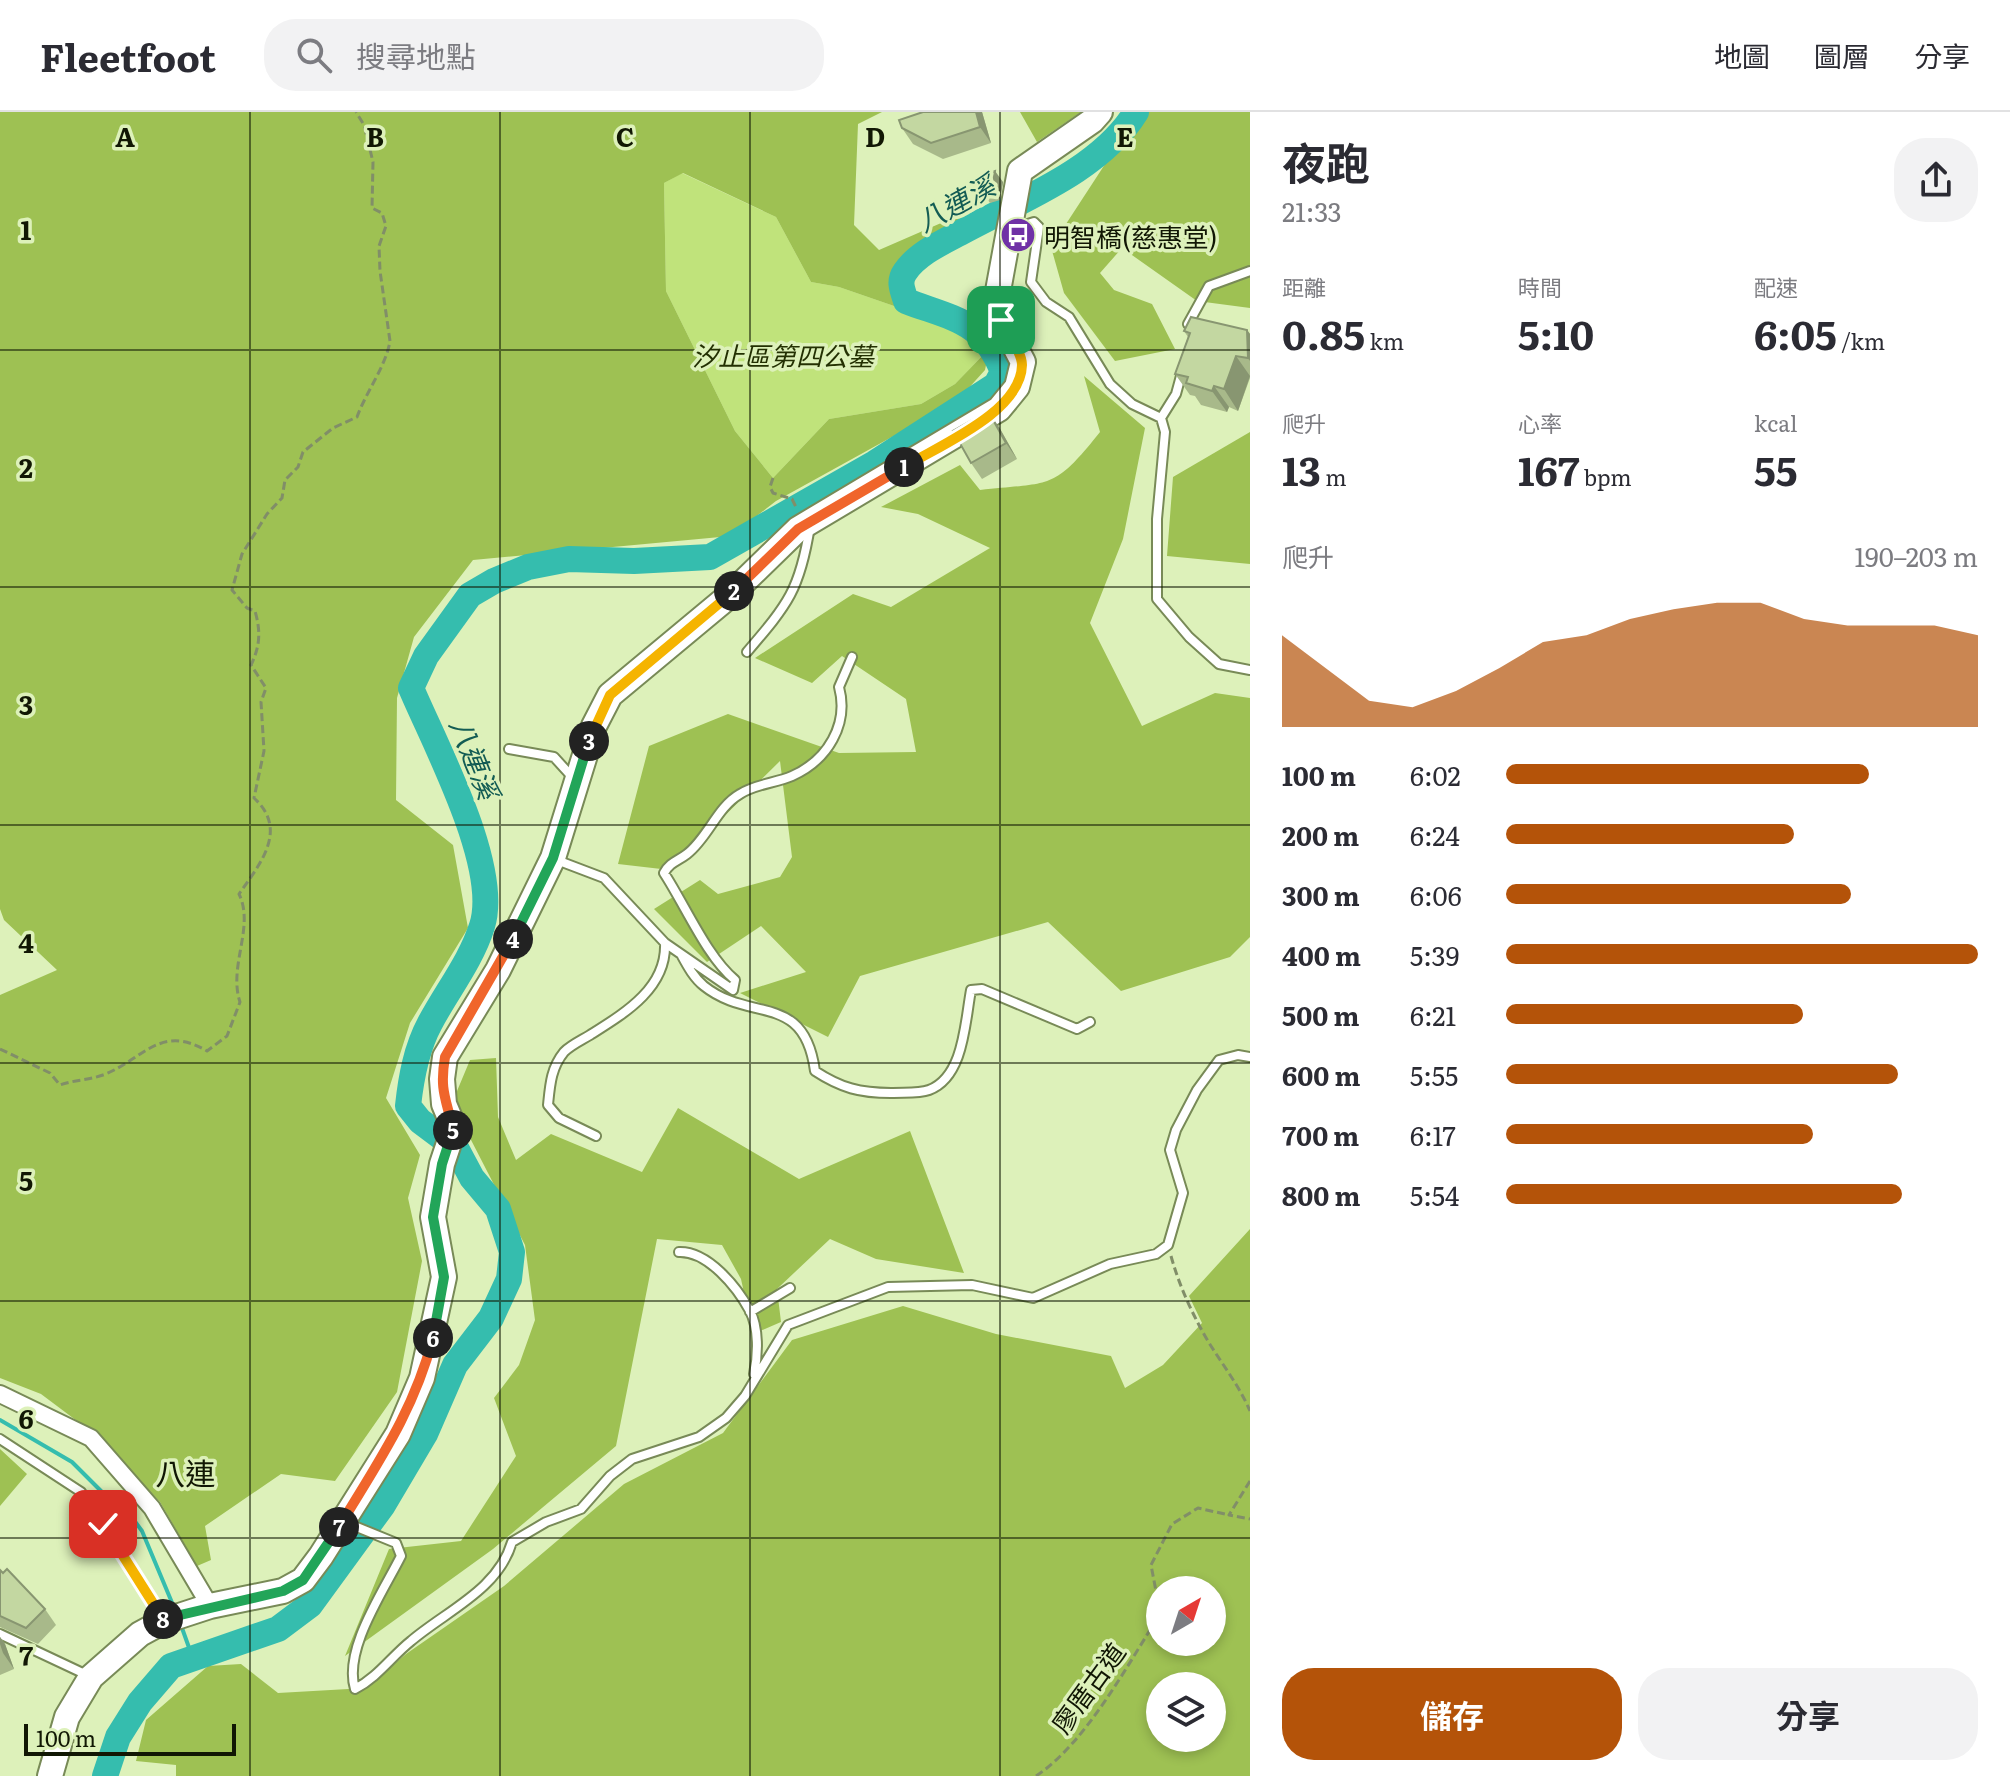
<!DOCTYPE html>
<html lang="zh-TW">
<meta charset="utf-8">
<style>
body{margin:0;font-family:Literata,"Noto Sans TC",serif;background:#f2f2f3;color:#2b2b33;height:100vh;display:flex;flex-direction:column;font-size:30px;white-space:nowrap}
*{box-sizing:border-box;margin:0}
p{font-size:26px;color:#7c7c81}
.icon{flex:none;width:44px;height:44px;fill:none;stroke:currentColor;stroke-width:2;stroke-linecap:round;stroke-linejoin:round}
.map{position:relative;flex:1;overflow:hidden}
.details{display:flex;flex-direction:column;background:#fff;width:760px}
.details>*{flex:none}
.needle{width:52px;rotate:39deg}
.controls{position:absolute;left:1146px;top:1464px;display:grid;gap:16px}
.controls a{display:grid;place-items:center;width:80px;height:80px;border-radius:50%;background:#fff;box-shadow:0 4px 12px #0003;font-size:40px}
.scale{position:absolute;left:24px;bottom:20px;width:212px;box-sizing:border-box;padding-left:8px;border:4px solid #111704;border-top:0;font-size:22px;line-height:28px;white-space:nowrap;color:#111704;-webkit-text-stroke:6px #ddf1ba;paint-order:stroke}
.pin{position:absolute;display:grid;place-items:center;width:68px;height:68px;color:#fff;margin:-34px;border-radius:16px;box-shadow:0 4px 12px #0006}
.km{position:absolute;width:40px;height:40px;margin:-20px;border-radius:50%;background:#222;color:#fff;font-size:22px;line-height:40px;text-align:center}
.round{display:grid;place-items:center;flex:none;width:84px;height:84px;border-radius:32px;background:#f2f2f3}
.summary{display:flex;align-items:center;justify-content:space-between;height:136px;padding:0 32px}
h1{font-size:44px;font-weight:700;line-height:60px}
.metrics{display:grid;grid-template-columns:repeat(3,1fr);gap:12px;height:136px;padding:8px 32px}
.metrics div{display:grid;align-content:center}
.metrics b{font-size:40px;font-weight:700}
.metrics small{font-size:22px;font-weight:400}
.metrics p{font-size:22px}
.chart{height:224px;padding:16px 32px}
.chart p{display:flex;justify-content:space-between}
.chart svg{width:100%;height:144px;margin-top:8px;fill:#b45309;opacity:.7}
.primary-button{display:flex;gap:16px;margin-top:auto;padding:16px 32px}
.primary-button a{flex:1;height:92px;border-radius:32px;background:#b45309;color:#fff;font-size:32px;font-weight:700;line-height:92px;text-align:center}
.primary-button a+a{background:#f2f2f3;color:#2b2b33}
ul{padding:0 32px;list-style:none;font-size:26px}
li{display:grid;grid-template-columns:128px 96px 1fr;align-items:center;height:60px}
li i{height:20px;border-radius:10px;background:#b45309}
header{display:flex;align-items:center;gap:48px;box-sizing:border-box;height:112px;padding:0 40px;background:#fff;border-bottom:2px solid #e1e1e2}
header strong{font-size:38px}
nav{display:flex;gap:44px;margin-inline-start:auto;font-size:28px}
.search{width:560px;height:72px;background:#f2f2f3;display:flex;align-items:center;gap:20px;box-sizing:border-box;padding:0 28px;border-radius:32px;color:#7c7c81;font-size:30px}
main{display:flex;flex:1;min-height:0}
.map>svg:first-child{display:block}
.green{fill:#c0e37b}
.forest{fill:#9ec153;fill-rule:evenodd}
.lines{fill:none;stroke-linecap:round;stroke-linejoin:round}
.stream{stroke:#35bdae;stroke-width:4}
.river{stroke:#35bdae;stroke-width:26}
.lane-casing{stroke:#788a57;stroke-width:12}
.street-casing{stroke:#788a57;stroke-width:20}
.secondary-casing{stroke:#788a57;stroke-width:28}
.path{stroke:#818e68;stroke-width:3;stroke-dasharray:8 4;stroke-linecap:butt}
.lane{stroke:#fff;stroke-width:8}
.street{stroke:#fff;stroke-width:16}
.secondary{stroke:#fff;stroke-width:24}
.wall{fill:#a8b98a}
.shaded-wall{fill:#889671}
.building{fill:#c3d7a1;stroke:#889671;stroke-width:2}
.split-1-casing{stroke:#fff;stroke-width:16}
.split-2-casing{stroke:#fff;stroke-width:16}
.split-3-casing{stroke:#fff;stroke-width:16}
.split-4-casing{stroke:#fff;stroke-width:16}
.split-5-casing{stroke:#fff;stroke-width:16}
.split-6-casing{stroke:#fff;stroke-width:16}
.split-7-casing{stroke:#fff;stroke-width:16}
.split-8-casing{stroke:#fff;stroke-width:16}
.split-9-casing{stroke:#fff;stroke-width:16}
.split-1{stroke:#f5b400;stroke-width:10}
.split-2{stroke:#f0652b;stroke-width:10}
.split-3{stroke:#f5b400;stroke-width:10}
.split-4{stroke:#22a559;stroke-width:10}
.split-5{stroke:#f0652b;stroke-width:10}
.split-6{stroke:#22a559;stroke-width:10}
.split-7{stroke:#f0652b;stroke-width:10}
.split-8{stroke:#22a559;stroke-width:10}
.split-9{stroke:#f5b400;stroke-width:10}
.grid{fill:none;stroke:#111704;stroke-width:2;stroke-opacity:0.55}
.labels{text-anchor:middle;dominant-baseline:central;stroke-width:7;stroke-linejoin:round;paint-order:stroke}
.poi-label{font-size:26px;fill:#111704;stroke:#ddf1ba;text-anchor:start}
.park-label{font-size:26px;font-style:italic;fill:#233002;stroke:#ddf1ba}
.street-label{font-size:26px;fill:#111704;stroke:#ddf1ba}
.water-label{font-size:28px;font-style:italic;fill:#135c54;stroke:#ddf1ba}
.quarter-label{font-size:30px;fill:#111704;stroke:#ddf1ba}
.grid-label{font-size:26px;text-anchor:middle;font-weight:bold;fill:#111704;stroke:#ddf1ba;stroke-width:7;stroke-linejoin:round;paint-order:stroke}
</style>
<header>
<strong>Fleetfoot</strong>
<div class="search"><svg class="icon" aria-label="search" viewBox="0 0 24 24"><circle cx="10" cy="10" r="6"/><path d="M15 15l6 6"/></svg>搜尋地點</div>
<nav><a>地圖</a><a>圖層</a><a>分享</a></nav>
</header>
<main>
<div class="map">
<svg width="1250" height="1664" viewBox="0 0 1250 1664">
<rect width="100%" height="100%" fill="#ddf1ba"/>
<path class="green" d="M 682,61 L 776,105 L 811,170 L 839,175 L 978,223 L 985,241 L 955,272 L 921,292 L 829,307 L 773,366 L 735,319 L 666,179 L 664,71 Z"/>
<path class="forest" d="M 0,0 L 882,0 L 858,12 L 854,113 L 879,138 L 971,98 L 971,105 L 897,152 L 889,172 L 913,192 L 976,214 L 990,233 L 985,258 L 957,289 L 776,389 L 731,424 L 473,448 L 414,525 L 397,586 L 396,688 L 453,733 L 468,816 L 410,911 L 386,986 L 420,1043 L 408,1086 L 422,1149 L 397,1280 L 335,1369 L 281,1362 L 205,1414 L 211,1448 L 197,1454 L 160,1390 L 101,1327 L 41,1282 L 0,1266 L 0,883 L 57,858 L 4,808 L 0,797 ZM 683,61 L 776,105 L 811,170 L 839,175 L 978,223 L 985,241 L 955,272 L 921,292 L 829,307 L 773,366 L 735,319 L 666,179 L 664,71 Z
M 1020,0 L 1081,0 L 1037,30 Z
M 1139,0 L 1250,0 L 1250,196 L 1197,189 L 1122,136 L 1100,161 L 1114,178 L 1152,192 L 1175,237 L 1115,249 L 1064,181 L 1051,135 Z
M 1084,264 L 1145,316 L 1123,427 L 1090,511 L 1142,614 L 1215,581 L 1250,586 L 1250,825 L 1230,845 L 1121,879 L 1048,810 L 860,864 L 828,925 L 740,881 L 806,860 L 761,814 L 707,850 L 654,797 L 700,768 L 718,782 L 780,765 L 792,745 L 780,649 L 670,758 L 618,752 L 649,634 L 728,602 L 839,641 L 916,640 L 906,587 L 842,544 L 812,571 L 755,546 L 853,482 L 891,495 L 990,436 L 918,402 L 881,395 L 960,353 L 980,378 C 1052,370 1053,379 1100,320 Z
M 1250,320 L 1250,452 L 1167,444 L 1173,365 Z
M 496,946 L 498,1005 L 516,1048 L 551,1022 L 642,1060 L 678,996 L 799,1067 L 910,1019 L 964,1161 L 876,1147 L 830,1127 L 777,1177 L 781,1210 L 753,1222 L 741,1167 L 722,1133 L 657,1127 L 616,1334 L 493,1437 L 345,1544 L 389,1437 L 461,1429 L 516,1344 L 494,1286 L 519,1253 L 535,1208 L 525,1133 L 452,991 L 470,948 Z
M 1250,1117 L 1250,1664 L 176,1664 L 176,1653 L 136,1649 L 146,1608 L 208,1554 L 241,1552 L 278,1581 L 366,1576 L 406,1542 L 504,1474 L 624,1372 L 723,1321 L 792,1228 L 903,1194 L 996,1222 L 1111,1244 L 1125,1276 L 1163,1253 L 1202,1211 L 1189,1184 ZM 1160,1478 L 1212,1478 L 1212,1530 L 1160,1530 ZM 1160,1574 L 1212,1574 L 1212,1626 L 1160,1626 Z
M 0,1337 L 27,1362 L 0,1394 Z"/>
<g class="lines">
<path class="stream" d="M 0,1308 L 72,1350 L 107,1385 L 128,1400 L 142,1419 L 173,1493
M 182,1516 L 192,1544"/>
<path class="river" d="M 105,1664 L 118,1625 L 140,1590 L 171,1554 L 278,1517 L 310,1493 L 383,1393 L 425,1322 L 455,1253 L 491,1206 L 509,1167 L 512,1140 L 498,1097 L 472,1066 L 456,1036 L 420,1009 L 408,994 C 411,966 416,937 430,911 C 447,879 471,849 482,814 C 501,755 435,633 411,576 L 426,544 L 470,483 L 494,469 L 528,455 L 569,447 L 634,449 L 710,445 L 875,351 L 996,273 L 1003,260 C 983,208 953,207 906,189 C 903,179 898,170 905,160 C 917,142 941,131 960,121 C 1018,89 1100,59 1136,0"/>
<defs>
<path id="lane" d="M 1012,117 L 1034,110 L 1039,115 L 1031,170 L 1046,190 L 1069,205 L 1110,272 L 1132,292 L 1161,306 L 1165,320 L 1157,407 L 1157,487 L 1189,525 L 1219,552 L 1250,558
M 1188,212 L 1209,174 L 1250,159
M 1161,306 L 1176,282 L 1182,260
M 747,540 C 788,492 800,478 810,414
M 509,637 L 554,645 L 575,668
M 554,747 L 604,766 L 665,831 C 667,876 625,901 590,923 C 582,928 571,933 564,940 C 551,956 550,973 548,993 L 559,1006 L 596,1024
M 665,831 L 733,878 L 735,868 C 707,845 685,793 664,761 C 670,750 678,749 687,742 C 708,726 717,695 740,682 C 755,672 776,671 792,664 C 828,648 849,612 839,575 L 852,545
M 682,844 C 688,855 694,866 704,874 C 750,911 804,879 815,959 C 841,976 860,981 891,981 C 903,980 918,982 929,978 C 964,965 965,910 971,878 L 982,877 L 1077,917 L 1090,910
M 679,1140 C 708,1139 737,1175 750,1199 C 759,1216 758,1243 754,1262
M 750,1200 L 790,1176
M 0,1327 L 81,1380 L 162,1506
M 347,1411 L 396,1431 L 401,1444 C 383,1480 343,1538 355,1577 C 378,1565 391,1545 411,1529 C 446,1499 498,1478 512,1430 L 546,1410 L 581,1397 L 610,1364 L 632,1347 L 699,1325 L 726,1306 L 745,1284 L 788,1213 L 888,1175 L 972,1173 L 1033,1186 L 1110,1152 L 1156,1142 L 1168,1133 L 1183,1081 L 1170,1038 L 1176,1018 L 1197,978 L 1219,948 L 1238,943 L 1250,945
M 0,1522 L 87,1563"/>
<path id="street" d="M 0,1282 L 91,1326 L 152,1396 L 210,1494"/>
<path id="secondary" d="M 50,1664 L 67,1605 L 91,1565 L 140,1522 L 164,1509 L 210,1494 L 283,1479 L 303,1468 L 321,1444 L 398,1322 L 422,1266 L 444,1165 L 433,1105 L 442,1052 L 454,1016 L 444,992 L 442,967 L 445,945 L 498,858 L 553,746 L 594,614 L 610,583 L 729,484 L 798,417 L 999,297 L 1017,275 L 1023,250 L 1001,208 L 998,179 L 1020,59 L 1092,9 L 1100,0"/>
</defs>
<use href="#lane" class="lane-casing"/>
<use href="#street" class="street-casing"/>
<use href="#secondary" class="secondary-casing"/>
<path class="path" d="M 773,366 L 770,375 L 773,381 L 792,387 L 796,395
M 0,937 L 50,961 L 60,973 C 74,968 89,968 103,963 C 143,948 160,911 207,939 L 227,924 L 240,890 C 228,854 255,815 239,782 C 260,752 289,718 254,686 L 264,639 L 261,590 L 266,576 L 251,553 C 260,534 261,520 255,499 L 247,496 L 232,478 L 242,442 L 267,402 L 282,386 L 285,368 L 298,355 L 303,340 L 333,316 L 357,305 C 366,280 386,254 390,229 L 380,159 L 379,134 L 386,114 L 382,101 L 372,96 L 373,50 L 364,13 L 356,0
M 1171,1144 C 1179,1173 1191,1199 1205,1224 C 1220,1250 1238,1271 1250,1299
M 1250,1369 L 1229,1403 L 1250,1407
M 1160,1500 L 1151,1453 L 1172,1412 L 1198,1396 L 1229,1403
M 1036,1664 C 1086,1631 1128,1552 1160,1502"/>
<use href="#lane" class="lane"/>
<use href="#street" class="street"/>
<use href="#secondary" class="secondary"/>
</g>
<path class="wall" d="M 923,0 L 982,0 L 991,31 L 943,47 L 913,32 L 902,16 Z
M 1003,70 L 1000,88 L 990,91 L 983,81 Z
M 1247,218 L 1250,222 L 1250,266 L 1238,299 L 1229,295 L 1227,300 L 1201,293 L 1195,284 L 1190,283 L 1175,262 L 1188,225 L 1184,219 Z
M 999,315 L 1017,347 L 982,367 L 971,351 Z
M 0,1458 L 45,1497 L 56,1513 L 38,1532 L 0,1515 Z
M 0,1525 L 5,1532 L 14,1557 L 0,1563 Z"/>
<path class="shaded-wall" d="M 976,0 L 982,0 L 991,31 L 980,15 Z
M 995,59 L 1003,70 L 1000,88 L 992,77 Z
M 1247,218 L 1250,222 L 1250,249 L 1248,246 Z
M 1236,244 L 1250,264 L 1238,299 L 1224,277 Z
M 1214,274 L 1229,295 L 1227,300 L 1212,279 Z
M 988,299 L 999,315 L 1017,347 L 1006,331 Z
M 0,1525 L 5,1532 L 14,1557 L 3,1541 L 0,1532 Z"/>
<path class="building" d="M 923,0 L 976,0 L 980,15 L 931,31 L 902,16 L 899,8 Z
M 995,59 L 992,77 L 983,81 L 976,66 Z
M 1191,205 L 1247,218 L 1248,246 L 1236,244 L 1224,277 L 1214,274 L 1212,279 L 1186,271 L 1188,265 L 1175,262 L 1190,221 L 1184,219 Z
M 988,299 L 1006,331 L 971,351 L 953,319 Z
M 7,1457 L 45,1497 L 26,1516 L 0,1504 L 0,1458 L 3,1461 Z"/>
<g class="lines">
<defs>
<path id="split-1" d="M 904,355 C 940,333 1021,300 1022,253 C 1022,240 1007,220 1001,208"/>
<path id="split-2" d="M 734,479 L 798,417 L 904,355"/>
<path id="split-3" d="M 589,629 L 610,583 L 734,479"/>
<path id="split-4" d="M 513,827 L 553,746 L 589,629"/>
<path id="split-5" d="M 453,1018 C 447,988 439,980 445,945 L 513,827"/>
<path id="split-6" d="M 433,1226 L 444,1165 L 433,1105 L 442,1052 L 453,1018"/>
<path id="split-7" d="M 339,1415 C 378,1350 413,1301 433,1226"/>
<path id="split-8" d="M 163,1507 L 283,1479 L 303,1468 L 339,1415"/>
<path id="split-9" d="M 103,1412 L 163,1507"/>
</defs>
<use href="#split-1" class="split-1-casing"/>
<use href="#split-2" class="split-2-casing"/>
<use href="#split-3" class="split-3-casing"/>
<use href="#split-4" class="split-4-casing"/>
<use href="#split-5" class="split-5-casing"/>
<use href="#split-6" class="split-6-casing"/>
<use href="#split-7" class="split-7-casing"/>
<use href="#split-8" class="split-8-casing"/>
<use href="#split-9" class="split-9-casing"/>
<use href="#split-1" class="split-1"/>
<use href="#split-2" class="split-2"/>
<use href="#split-3" class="split-3"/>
<use href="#split-4" class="split-4"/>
<use href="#split-5" class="split-5"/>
<use href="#split-6" class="split-6"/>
<use href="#split-7" class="split-7"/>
<use href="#split-8" class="split-8"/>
<use href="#split-9" class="split-9"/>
</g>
<path class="grid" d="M 250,0 L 250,1664M 500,0 L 500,1664M 750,0 L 750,1664M 1000,0 L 1000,1664M 0,238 L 1250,238M 0,475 L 1250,475M 0,713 L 1250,713M 0,951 L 1250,951M 0,1189 L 1250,1189M 0,1426 L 1250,1426"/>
<defs>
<symbol id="bus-disc" viewBox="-11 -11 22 22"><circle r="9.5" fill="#6f31a6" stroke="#ddf1ba"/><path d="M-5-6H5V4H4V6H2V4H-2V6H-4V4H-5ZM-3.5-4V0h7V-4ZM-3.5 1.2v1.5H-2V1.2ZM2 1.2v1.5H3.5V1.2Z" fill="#fff"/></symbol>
</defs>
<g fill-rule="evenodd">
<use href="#bus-disc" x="998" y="103" width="40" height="40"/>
</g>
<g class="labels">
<g class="poi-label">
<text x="1044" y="123">明智橋(慈惠堂)</text>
</g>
<g class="park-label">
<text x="783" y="242">汐止區第四公墓</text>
</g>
<g class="street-label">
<text transform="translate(1087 1575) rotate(-54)">廖厝古道</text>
</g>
<g class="water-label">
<text transform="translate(955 90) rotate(-29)">八連溪</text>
<text transform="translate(476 646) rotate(68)">八連溪</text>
</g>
<g class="quarter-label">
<text x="185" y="1360">八連</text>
</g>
</g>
<g class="grid-label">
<text x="125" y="35">A</text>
<text x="375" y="35">B</text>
<text x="625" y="35">C</text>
<text x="875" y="35">D</text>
<text x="1125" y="35">E</text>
<text x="26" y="128">1</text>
<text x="26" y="366">2</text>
<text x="26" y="603">3</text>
<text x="26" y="841">4</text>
<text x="26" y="1079">5</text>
<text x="26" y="1317">6</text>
<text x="26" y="1554">7</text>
</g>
</svg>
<div class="controls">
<a><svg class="needle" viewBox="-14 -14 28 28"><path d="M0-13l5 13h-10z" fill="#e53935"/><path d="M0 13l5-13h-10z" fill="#7c7c81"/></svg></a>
<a><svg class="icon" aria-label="layers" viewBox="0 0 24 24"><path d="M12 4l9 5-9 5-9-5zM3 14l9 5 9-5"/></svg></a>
</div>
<div class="scale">100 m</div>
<div class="pin" style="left:1001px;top:208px;background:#1e9e55"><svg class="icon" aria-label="arrive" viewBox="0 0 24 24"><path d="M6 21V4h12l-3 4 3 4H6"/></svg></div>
<div class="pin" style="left:103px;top:1412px;background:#d93025"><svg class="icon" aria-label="check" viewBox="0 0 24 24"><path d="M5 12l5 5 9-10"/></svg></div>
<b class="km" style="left:904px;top:355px">1</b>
<b class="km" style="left:734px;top:479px">2</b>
<b class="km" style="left:589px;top:629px">3</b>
<b class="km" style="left:513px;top:827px">4</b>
<b class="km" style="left:453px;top:1018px">5</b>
<b class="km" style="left:433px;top:1226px">6</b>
<b class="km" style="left:339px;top:1415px">7</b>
<b class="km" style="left:163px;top:1507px">8</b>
</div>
<section class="details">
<div class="summary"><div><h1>夜跑</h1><p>21:33</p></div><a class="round"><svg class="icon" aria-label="share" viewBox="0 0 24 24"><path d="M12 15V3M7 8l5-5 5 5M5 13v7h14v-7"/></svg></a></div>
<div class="metrics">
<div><p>距離</p><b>0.85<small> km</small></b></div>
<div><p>時間</p><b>5:10</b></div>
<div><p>配速</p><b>6:05<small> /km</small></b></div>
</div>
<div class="metrics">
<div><p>爬升</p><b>13<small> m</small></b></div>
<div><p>心率</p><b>167<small> bpm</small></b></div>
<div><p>kcal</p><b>55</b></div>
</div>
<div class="chart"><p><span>爬升</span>190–203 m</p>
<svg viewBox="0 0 160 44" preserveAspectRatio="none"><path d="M0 44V16L10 26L20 36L30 38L40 33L50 26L60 18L70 16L80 11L90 8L100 6L110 6L120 11L130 13L140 13L150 13L160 16V44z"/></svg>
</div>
<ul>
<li><b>100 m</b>6:02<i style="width:77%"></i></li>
<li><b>200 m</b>6:24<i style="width:61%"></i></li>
<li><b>300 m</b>6:06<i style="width:73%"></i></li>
<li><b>400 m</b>5:39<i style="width:100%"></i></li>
<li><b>500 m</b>6:21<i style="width:63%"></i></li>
<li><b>600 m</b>5:55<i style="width:83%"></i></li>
<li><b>700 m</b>6:17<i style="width:65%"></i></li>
<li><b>800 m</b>5:54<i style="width:84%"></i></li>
</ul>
<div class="primary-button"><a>儲存</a><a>分享</a></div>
</section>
</main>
